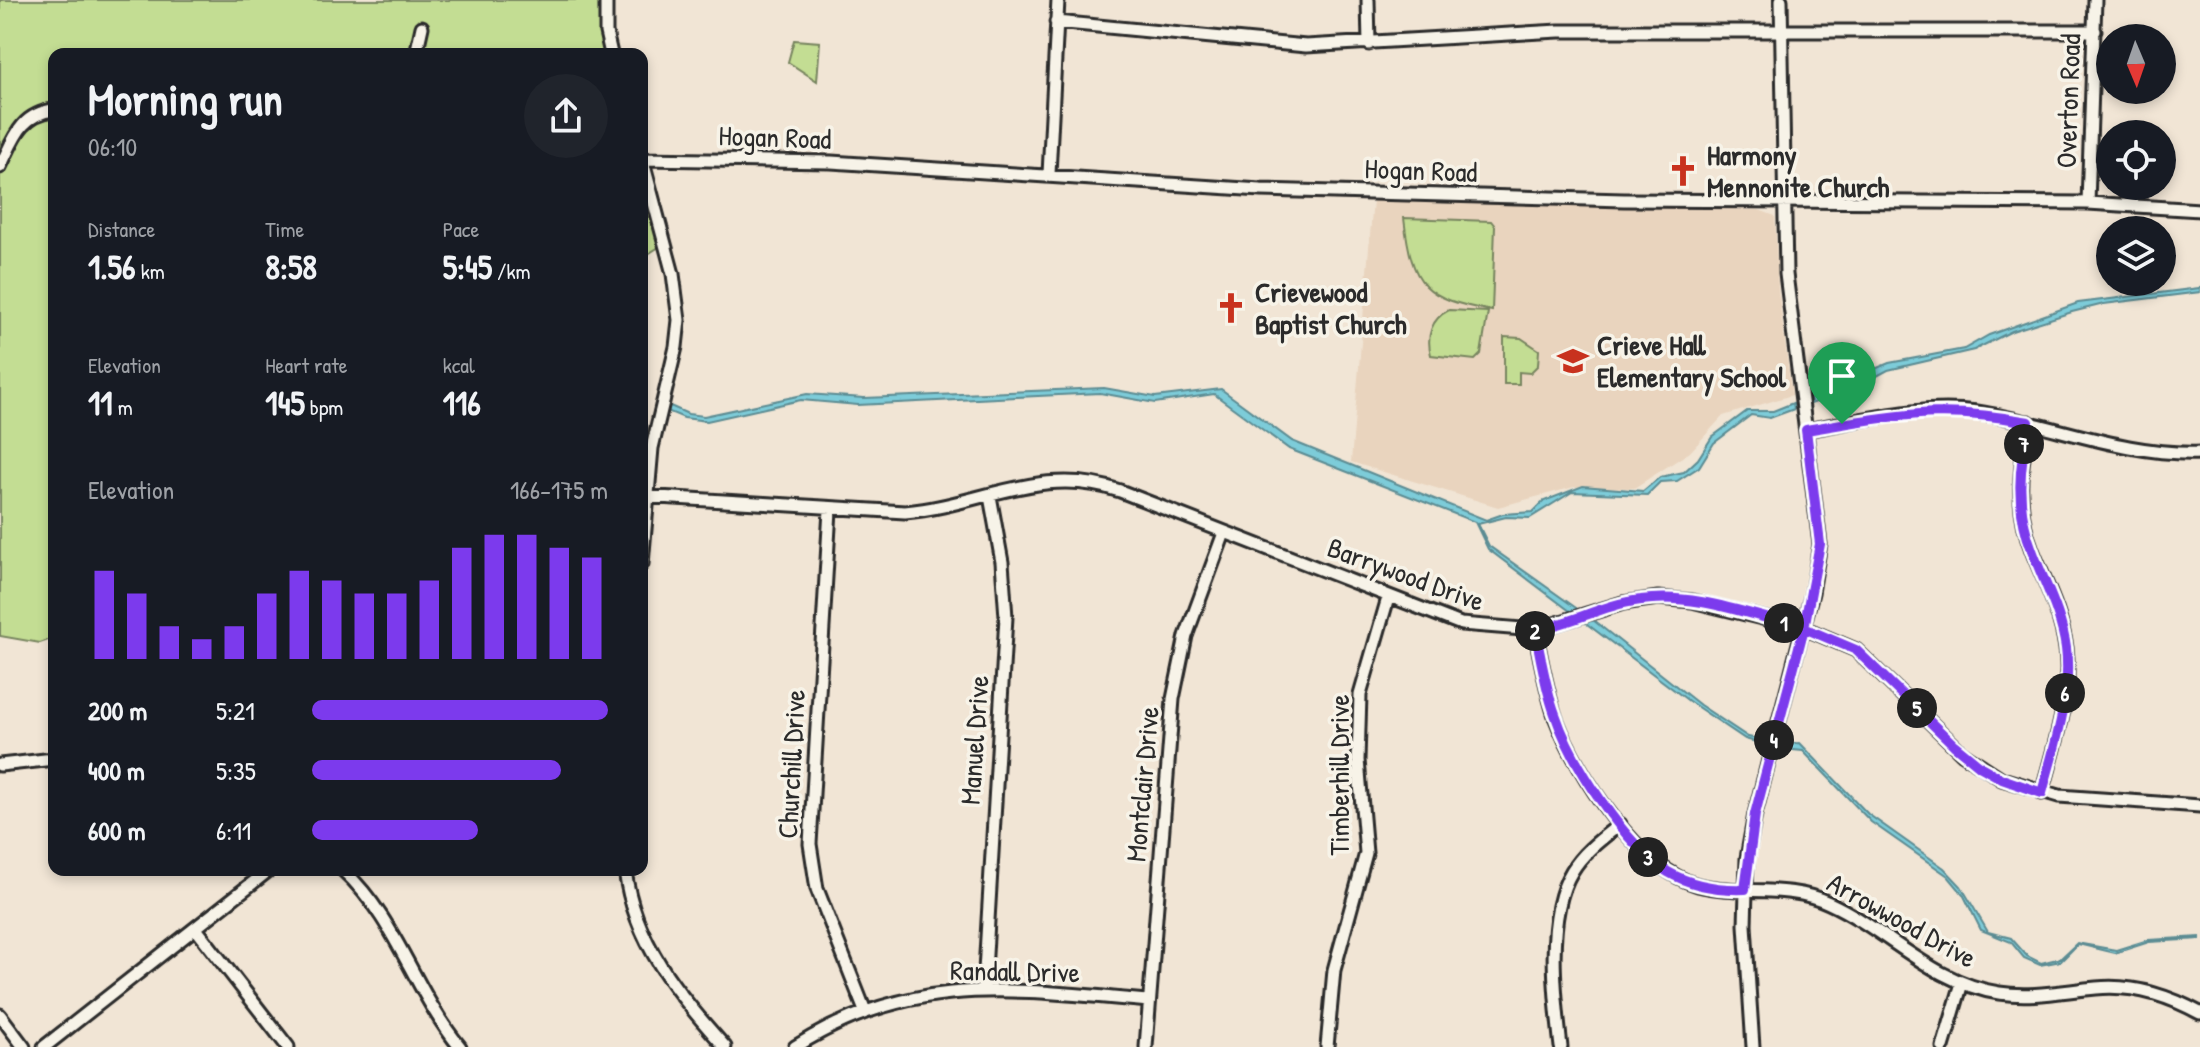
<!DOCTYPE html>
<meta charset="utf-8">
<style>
body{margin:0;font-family:"Patrick Hand",sans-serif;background:#20242c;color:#f1f3f6;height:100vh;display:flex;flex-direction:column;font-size:30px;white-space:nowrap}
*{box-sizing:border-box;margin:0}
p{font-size:26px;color:#9ea1a6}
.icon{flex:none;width:44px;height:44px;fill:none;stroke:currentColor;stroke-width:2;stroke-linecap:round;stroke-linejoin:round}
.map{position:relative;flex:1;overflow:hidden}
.panel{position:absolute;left:48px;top:48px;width:600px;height:828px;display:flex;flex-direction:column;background:#171b24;border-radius:16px;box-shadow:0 4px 12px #0003}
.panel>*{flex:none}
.needle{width:52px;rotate:178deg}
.buttons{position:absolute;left:2096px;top:24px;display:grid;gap:16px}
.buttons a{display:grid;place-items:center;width:80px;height:80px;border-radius:50%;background:#171b24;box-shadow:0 4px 12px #0003;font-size:40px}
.pin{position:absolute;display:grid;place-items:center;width:68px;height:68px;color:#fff;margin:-82px -34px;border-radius:50% 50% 50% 0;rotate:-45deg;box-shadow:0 0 8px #0007}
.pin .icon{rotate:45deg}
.km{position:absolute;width:40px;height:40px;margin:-20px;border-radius:50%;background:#222;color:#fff;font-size:22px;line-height:40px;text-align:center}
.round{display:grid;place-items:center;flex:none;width:84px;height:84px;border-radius:42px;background:#20242c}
.headline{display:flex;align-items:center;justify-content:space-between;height:136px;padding:0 40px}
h1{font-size:44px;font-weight:700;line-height:60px}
.stats{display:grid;grid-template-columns:repeat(3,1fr);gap:12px;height:136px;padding:8px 40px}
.stats div{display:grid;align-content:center}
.stats b{font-size:34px;font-weight:700}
.stats small{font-size:22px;font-weight:400}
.stats p{font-size:22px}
.chart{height:224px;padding:16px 40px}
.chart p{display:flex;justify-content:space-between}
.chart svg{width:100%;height:144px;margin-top:8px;stroke:#7c3aed;stroke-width:6}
ul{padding:0 40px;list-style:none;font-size:26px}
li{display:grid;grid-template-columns:128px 96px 1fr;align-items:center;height:60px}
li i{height:20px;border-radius:10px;background:#7c3aed}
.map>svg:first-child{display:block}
.built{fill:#e9d4be}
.green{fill:#c3dd93;stroke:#77845f;stroke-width:2}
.water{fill:#7dccd9;stroke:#5c8c93;stroke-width:2}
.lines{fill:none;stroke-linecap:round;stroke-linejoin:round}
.minor-casing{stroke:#2b2b2b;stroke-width:17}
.minor{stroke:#f7f3e8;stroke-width:11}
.route-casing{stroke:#fff;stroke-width:16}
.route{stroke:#7c3aed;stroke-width:10}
.labels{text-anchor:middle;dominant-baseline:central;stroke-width:7;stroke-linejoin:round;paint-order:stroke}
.street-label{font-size:28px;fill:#2b2b2b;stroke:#f7f3e8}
.poi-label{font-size:28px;font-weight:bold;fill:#2b2b2b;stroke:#f7f3e8;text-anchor:start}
</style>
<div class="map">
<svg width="2200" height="1047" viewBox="0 0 2200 1047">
<rect width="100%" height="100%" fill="#f1e5d5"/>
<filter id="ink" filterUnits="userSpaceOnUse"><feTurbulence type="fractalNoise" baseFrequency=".0125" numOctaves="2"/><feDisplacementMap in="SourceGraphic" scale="16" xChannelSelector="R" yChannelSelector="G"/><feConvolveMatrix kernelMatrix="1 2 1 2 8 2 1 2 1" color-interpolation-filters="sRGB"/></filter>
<g filter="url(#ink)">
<path class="built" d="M 1373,200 L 1759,210 L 1775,216 L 1778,290 L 1792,395 L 1723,416 L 1690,452 L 1634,488 L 1574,487 L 1498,507 L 1351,462 Z"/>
<path class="green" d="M 0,0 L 606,0 L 611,54 L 54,54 L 54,638 L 40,643 L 0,636 Z
M 794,40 L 820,42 L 817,81 L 788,62 Z
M 642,158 L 665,243 L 642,258 Z
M 1404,218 L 1491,221 L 1495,226 L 1492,311 C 1424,298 1412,287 1404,218 Z
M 1449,310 L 1488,312 L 1481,354 L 1475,360 L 1431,355 C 1426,336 1431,319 1449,310 Z
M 1504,337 L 1521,338 L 1539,350 L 1538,365 L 1530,373 L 1519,372 L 1519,384 L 1504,384 Z"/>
<path class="water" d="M 2200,288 L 2200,292 L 2104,304 L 2072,312 L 2012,331 L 1974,350 L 1888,370 L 1851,390 L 1811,404 L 1810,396 L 1889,363 L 1964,349 L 1989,335 L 2078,303 Z
M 1104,388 L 1155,397 L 1221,389 L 1292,441 L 1486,520 L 1503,514 L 1533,512 L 1544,501 L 1583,486 L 1643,491 L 1660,477 L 1684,472 L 1698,459 L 1712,437 L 1747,411 L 1773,411 L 1793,403 L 1794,409 L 1770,418 L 1751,415 L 1714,443 L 1699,467 L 1677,481 L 1660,482 L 1647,495 L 1572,492 L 1530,518 L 1506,517 L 1478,524 L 1489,546 L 1593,620 L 1700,705 L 1748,737 L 1764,740 L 1763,744 L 1745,739 L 1690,702 L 1488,549 L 1475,522 L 1289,449 L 1214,394 L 1155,403 L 1100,393 L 858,405 L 801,400 L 707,421 L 684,418 L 667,411 L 668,405 L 688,414 L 704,416 L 807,394 L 864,398 Z
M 1800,743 L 1868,814 L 1944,868 L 1961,886 L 1988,932 L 2011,938 L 2027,956 L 2041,963 L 2061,958 L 2077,943 L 2116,950 L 2148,940 L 2200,937 L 2200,939 L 2149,942 L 2115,953 L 2078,944 L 2061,961 L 2040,965 L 2024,958 L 2011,942 L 1981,930 L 1963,894 L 1948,876 L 1871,822 L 1803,751 L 1783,749 L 1784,744 Z"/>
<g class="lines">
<defs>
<path id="minor" d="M 606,0 L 606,32 L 611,54
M 1368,0 L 1369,44
M 1056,22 L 1306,46 L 1559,31 L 2095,31
M 416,54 L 422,27
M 642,158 L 673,274 L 679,320 L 676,347 L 652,448 L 642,564
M 642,159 L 831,162 L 1261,190 L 1624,200 L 2088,203 L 2200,210
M 0,167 C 14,139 20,114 54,110
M 1049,174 L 1058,0
M 2088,203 L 2095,0
M 2029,422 C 2020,466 2015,507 2032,550 C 2045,583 2061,612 2066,648 C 2072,696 2054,747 2042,793
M 1806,430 C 1860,421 1921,404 1977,412 C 2051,423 2124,456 2200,453
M 642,496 L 905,512 C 982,505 1042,464 1120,491 L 1461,624 L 1535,630 L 1623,603 L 1658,598 L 1692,601 L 1804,628 L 1856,650 L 1962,753 L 2002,779 L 2059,796 L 2200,806
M 830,510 L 810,844 L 817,889 L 865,1011
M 1535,630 C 1541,660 1546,690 1556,719 C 1577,774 1638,869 1698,885 C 1742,896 1787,883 1829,903 C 1888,930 1932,983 1999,993 C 2032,998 2063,991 2096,988 C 2133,984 2167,995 2200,1013
M 0,765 L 54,759
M 343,870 C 397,920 414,991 460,1047
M 625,870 C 634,943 678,994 725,1047
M 197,930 L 288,1047
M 984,988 L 1006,617 L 1002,562 L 990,496
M 0,1015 L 24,1047
M 44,1047 L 269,870
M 795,1047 C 913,972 1017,990 1148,1001
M 1146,1047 L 1173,699 L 1186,636 L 1224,533
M 1327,1047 L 1334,970 L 1366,853 L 1358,760 L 1360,695 L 1388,598
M 1561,1047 C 1555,997 1545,915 1572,871 C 1584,851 1603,838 1620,824
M 1753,1047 L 1745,925 L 1747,858 L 1755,814 L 1812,593 L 1820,544 L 1786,274 L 1781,0
M 1943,1047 L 1962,983"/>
</defs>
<use href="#minor" class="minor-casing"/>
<use href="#minor" class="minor"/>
</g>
</g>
<g class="lines" filter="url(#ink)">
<defs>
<path id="route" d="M 1842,424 L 1806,430 L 1820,544 L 1804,628 C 1752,616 1695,592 1641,600 C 1604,604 1571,624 1535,630 C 1541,658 1545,687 1555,714 C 1571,762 1625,846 1668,872 C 1692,886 1718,890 1745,889 L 1755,814 L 1804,628 L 1856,650 L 1954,745 L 1981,767 L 2002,779 L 2042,793 C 2054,747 2072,696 2066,648 C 2061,612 2044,583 2032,550 C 2015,507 2019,466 2029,422 C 1955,408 1915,412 1842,424"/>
</defs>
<use href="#route" class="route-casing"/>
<use href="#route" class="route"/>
</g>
<defs>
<symbol id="church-bare" viewBox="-9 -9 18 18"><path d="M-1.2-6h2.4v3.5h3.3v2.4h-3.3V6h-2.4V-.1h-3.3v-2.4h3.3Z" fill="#c8321e" stroke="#f7f3e8" stroke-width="2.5" paint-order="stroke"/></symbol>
<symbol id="school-bare" viewBox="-9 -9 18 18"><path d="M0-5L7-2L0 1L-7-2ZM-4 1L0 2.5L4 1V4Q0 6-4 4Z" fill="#c8321e" stroke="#f7f3e8" stroke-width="2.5" paint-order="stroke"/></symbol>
</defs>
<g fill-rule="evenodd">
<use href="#church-bare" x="1661" y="149" width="44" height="44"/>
<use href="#church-bare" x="1209" y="286" width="44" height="44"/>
<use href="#school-bare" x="1551" y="339" width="44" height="44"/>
</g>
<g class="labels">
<g class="street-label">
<text transform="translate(2068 101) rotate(-88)">Overton Road</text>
<text transform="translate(775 137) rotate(2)">Hogan Road</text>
<text transform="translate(1421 170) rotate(2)">Hogan Road</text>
<text transform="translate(1406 574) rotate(20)">Barrywood Drive</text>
<text transform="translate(974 740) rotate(-86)">Manuel Drive</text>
<text transform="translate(791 764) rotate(-87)">Churchill Drive</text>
<text transform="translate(1339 775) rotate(-90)">Timberhill Drive</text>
<text transform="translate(1142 784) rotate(-85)">Montclair Drive</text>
<text transform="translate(1902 920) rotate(29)">Arrowwood Drive</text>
<text transform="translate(1015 971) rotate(1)">Randall Drive</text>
</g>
<g class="poi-label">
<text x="1707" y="155">Harmony<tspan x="1707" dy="32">Mennonite Church</tspan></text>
<text x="1255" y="292">Crievewood<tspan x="1255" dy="32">Baptist Church</tspan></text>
<text x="1597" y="345">Crieve Hall<tspan x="1597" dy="32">Elementary School</tspan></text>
</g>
</g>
</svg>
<div class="buttons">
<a><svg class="needle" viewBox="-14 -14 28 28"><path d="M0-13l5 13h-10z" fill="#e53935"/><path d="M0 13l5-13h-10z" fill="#9ea1a6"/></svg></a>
<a><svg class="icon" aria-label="locate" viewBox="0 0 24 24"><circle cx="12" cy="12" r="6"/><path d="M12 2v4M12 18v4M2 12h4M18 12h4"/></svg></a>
<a><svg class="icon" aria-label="layers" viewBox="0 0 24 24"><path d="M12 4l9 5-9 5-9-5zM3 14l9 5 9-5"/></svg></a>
</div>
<div class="pin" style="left:1842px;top:424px;background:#1e9e55"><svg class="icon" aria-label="arrive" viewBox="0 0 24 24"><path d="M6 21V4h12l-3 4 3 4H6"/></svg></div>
<b class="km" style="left:1784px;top:623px">1</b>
<b class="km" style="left:1535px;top:631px">2</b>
<b class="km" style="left:1648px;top:857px">3</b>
<b class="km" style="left:1774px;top:740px">4</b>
<b class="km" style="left:1917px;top:708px">5</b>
<b class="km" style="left:2065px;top:693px">6</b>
<b class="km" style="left:2024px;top:444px">7</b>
<section class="panel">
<div class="headline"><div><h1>Morning run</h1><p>06:10</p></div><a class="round"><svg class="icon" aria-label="share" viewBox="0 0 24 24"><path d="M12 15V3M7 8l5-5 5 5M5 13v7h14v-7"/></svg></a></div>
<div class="stats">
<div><p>Distance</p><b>1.56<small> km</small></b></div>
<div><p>Time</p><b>8:58</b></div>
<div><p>Pace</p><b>5:45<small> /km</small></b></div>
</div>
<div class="stats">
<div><p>Elevation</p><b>11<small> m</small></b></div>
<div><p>Heart rate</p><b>145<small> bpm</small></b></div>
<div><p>kcal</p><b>116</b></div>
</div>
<div class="chart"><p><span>Elevation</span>166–175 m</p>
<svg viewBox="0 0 160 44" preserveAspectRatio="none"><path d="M5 44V17M15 44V24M25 44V34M35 44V38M45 44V34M55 44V24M65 44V17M75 44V20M85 44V24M95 44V24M105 44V20M115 44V10M125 44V6M135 44V6M145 44V10M155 44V13"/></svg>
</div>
<ul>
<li><b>200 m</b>5:21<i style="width:100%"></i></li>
<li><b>400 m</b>5:35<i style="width:84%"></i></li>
<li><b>600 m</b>6:11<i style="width:56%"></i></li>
</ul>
</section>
</div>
